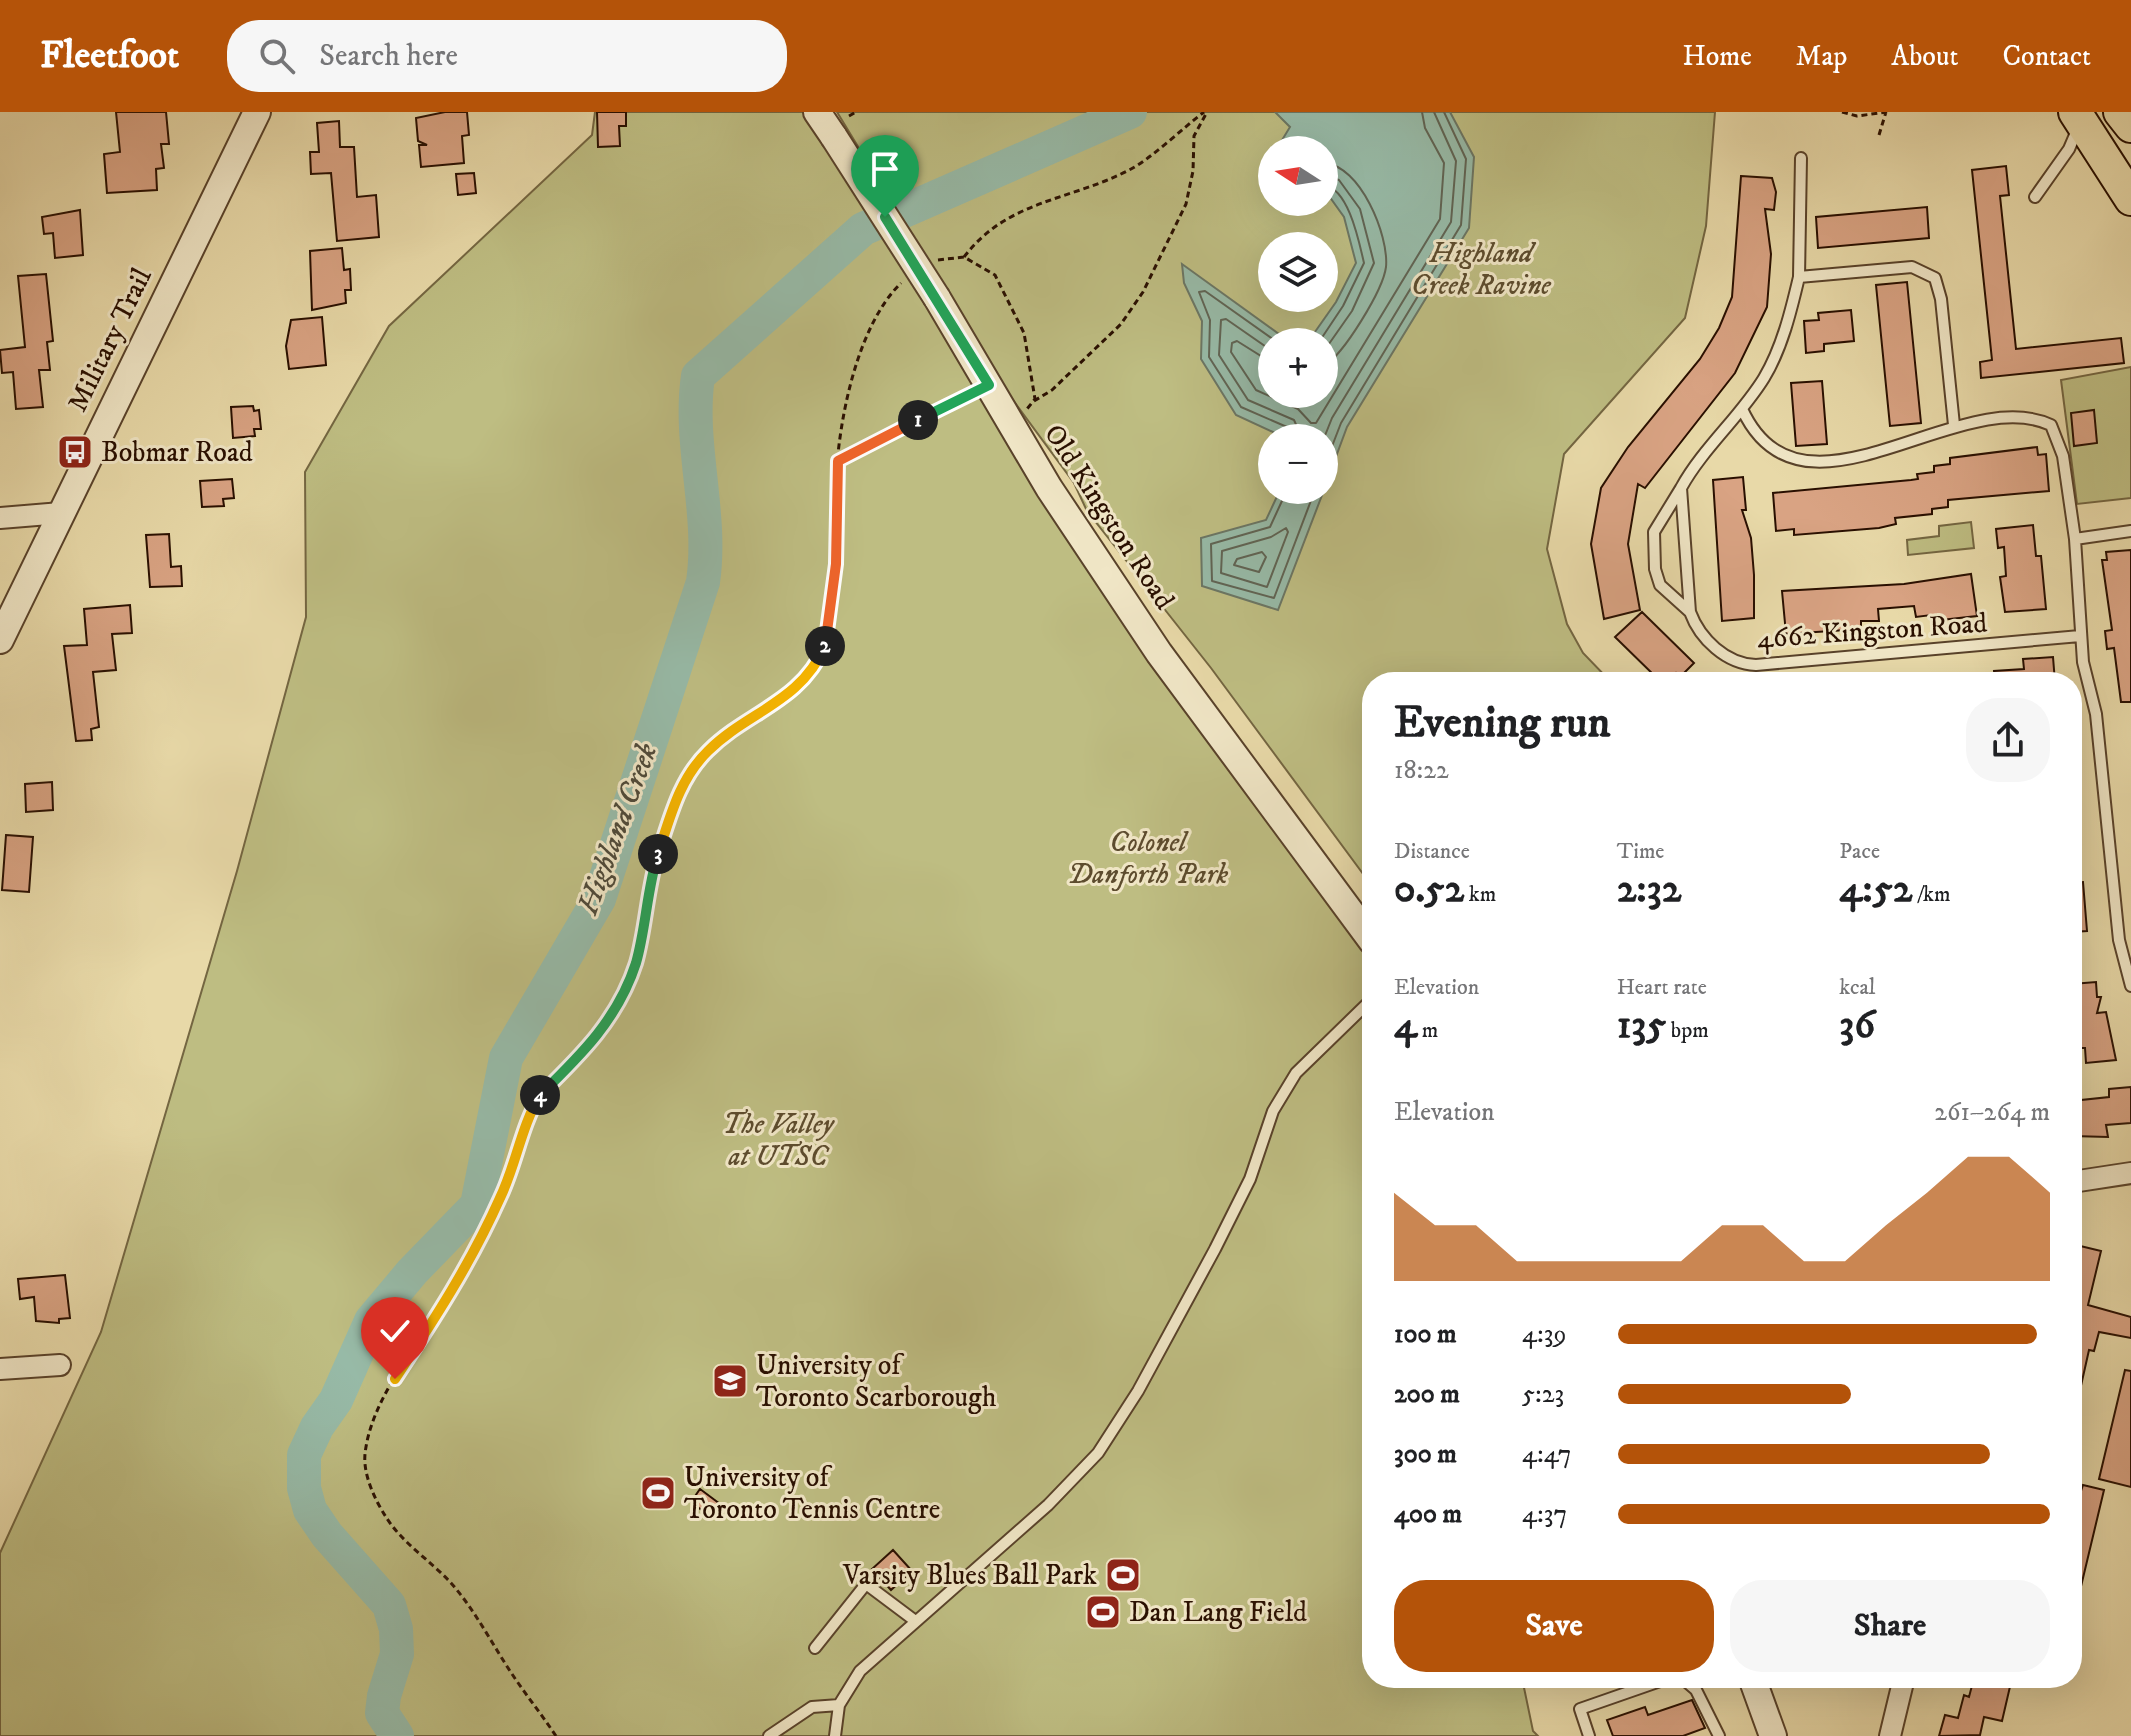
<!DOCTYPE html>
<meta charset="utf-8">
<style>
body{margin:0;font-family:"IM FELL DW Pica",serif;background:#f6f6f6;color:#202124;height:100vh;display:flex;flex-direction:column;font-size:30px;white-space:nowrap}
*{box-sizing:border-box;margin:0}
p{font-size:26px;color:#757577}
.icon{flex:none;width:44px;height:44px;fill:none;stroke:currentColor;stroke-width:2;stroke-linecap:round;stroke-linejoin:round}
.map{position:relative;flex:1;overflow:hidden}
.details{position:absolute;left:1362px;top:560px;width:720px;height:1016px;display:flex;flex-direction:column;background:#fff;border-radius:32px;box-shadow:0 8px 32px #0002}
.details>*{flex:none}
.needle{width:52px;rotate:282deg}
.controls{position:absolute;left:1258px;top:24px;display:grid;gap:16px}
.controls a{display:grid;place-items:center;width:80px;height:80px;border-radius:50%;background:#fff;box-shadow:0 8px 32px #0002;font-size:40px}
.pin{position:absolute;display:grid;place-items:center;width:68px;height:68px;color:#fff;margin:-82px -34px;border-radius:50% 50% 50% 0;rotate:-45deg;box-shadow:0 0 8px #0007}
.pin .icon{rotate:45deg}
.km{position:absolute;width:40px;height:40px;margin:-20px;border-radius:50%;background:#222;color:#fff;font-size:22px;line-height:40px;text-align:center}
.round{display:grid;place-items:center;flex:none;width:84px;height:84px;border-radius:32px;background:#f6f6f6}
.summary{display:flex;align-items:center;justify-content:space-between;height:136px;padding:0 32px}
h1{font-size:44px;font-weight:700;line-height:60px}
.metrics{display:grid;grid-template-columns:repeat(3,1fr);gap:12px;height:136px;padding:8px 32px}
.metrics div{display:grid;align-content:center}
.metrics b{font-size:40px;font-weight:700}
.metrics small{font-size:22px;font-weight:400}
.metrics p{font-size:22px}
.chart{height:224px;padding:16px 32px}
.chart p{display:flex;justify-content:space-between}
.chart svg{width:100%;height:144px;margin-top:8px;fill:#b45309;opacity:.7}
.button{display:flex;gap:16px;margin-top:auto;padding:16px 32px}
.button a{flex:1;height:92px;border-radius:32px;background:#b45309;color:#fff;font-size:32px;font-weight:700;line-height:92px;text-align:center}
.button a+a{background:#f6f6f6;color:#202124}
ul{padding:0 32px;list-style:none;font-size:26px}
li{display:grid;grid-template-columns:128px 96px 1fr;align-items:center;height:60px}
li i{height:20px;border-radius:10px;background:#b45309}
header{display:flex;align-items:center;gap:48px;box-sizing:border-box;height:112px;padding:0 40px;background:#b45309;color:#fff}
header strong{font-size:38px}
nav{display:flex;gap:44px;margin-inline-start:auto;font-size:28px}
.search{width:560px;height:72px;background:#f6f6f6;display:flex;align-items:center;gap:20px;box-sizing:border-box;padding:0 28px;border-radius:32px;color:#757577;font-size:30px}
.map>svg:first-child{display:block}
.green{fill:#bebd82;stroke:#746641;stroke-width:2;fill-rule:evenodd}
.water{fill:#97baa7;stroke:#6b7664;stroke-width:2;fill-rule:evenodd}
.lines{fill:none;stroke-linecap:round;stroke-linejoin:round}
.shore{stroke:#606454;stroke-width:2}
.river{stroke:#97baa7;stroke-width:34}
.building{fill:#d9a383;stroke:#290f00;stroke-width:2}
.service-casing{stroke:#59422a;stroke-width:14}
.minor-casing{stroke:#59422a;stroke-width:24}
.tertiary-casing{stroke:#59422a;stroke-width:30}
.primary-casing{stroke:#290f00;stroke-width:36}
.path{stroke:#290f00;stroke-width:3;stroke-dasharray:6 4;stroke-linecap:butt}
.service{stroke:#f0e6c6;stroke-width:10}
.minor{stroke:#f0e6c6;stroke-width:20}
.tertiary{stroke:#f0e6c6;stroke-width:26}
.primary{stroke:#e8d9a8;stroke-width:32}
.tertiary-bridge-casing{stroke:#59422a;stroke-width:30;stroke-linecap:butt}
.tertiary-bridge{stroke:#f0e6c6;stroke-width:26}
.split-1-casing{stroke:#fff;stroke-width:16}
.split-2-casing{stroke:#fff;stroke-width:16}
.split-3-casing{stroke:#fff;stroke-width:16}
.split-4-casing{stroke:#fff;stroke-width:16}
.split-5-casing{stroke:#fff;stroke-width:16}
.split-1{stroke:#22a559;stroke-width:10}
.split-2{stroke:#f0652b;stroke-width:10}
.split-3{stroke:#f5b400;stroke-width:10}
.split-4{stroke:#22a559;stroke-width:10}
.split-5{stroke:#f5b400;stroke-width:10}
.labels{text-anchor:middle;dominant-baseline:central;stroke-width:6;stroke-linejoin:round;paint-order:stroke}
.park-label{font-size:28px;font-style:italic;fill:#5d4c2e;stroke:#f0e6c6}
.street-label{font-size:28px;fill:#290f00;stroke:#f0e6c6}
.poi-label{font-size:28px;fill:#290f00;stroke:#f0e6c6;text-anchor:start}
.water-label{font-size:30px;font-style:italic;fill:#504b3a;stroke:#f0e6c6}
</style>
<header>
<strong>Fleetfoot</strong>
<div class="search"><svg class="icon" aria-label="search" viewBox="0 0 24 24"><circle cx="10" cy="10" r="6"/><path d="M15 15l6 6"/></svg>Search here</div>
<nav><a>Home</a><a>Map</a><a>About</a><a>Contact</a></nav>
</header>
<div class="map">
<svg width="2131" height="1624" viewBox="0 0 2131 1624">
<rect width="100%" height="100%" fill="#e8d9a8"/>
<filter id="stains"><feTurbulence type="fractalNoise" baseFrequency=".0025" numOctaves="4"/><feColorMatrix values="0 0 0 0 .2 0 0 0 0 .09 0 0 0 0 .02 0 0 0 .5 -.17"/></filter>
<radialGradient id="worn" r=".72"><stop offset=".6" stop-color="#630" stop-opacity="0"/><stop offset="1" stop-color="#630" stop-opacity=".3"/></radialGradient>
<path class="green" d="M 595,0 L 803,0 L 1012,328 L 1372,808 L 1372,1566 L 1522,1566 L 1533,1619 L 1538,1624 L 0,1624 L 0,1441 L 101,1220 L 237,759 L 306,505 L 305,360 L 389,214 L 592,23 Z
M 837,0 L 1715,0 L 1706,114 L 1685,206 L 1564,342 L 1547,437 L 1567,512 L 1583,541 L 1611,570 L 1372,570 L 1372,774 L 1211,556 L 1087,399 L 1074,371 L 1007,280 ZM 1272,38 L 1324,38 L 1324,90 L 1272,90 ZM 1272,134 L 1324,134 L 1324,186 L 1272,186 ZM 1272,230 L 1324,230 L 1324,282 L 1272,282 ZM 1272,326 L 1324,326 L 1324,378 L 1272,378 Z
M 2131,255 L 2131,386 L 2077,392 L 2061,268 Z
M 1971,410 L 1974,436 L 1908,443 L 1907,428 L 1939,424 L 1939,414 Z"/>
<path class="water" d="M 1275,0 L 1450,0 L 1474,45 L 1469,116 L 1347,315 L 1324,377 L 1324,326 L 1286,326 L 1236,303 L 1201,247 L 1202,209 L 1184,171 L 1182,152 L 1279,222 L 1310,227 L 1336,190 L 1356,151 L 1344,105 L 1324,77 L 1324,38 L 1276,38 L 1290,15 ZM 1324,230 L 1324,282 L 1272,282 L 1272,230 Z
M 1280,378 L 1324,378 L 1278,498 L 1202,474 L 1201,426 L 1266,408 Z"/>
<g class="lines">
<path class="shore" d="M 1324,51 C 1360,53 1389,123 1386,155 C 1383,178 1344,242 1324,254
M 1324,63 L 1339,68 L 1360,97 L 1374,151 L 1352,199 L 1324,239
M 1277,230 L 1205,179 L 1199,180 L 1210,208 L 1209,245 L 1241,295 L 1287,315 L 1292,326
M 1319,230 L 1343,194 L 1364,151 C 1359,130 1349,77 1324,73
M 1272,239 L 1226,207 L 1221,208 L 1219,243 L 1248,288 L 1294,308 L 1302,326
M 1272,251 L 1237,229 L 1232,231 L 1231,240 L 1256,278 L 1298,297 L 1311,311 L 1316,311 L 1440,107 L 1444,51 L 1425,16 L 1422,0
M 1324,326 L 1332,306 L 1451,110 L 1456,49 L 1434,0
M 1324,355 L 1341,311 L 1461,113 L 1466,47 L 1444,0
M 1287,378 L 1270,415 L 1211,432 L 1212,469 L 1274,486 L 1315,378
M 1286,416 L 1288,420 L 1267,475 L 1221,461 L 1222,439 L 1271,425 Z
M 1262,440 L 1266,445 L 1259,460 L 1234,453 L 1237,447 Z"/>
<path class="river" d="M 397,1624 L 382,1601 L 384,1584 L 397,1542 L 396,1517 L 389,1493 L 327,1423 L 310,1398 L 304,1376 L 304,1343 L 317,1315 L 336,1288 L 371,1209 L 412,1160 L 477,1093 L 506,946 L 599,787 L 703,470 C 713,401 688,332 698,264 L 863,117 L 1130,0"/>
</g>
<path class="building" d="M 116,0 L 166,0 L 169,32 L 161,32 L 164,56 L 156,57 L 157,78 L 107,81 L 104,42 L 120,40 Z
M 445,0 L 467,0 L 469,23 L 462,24 L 464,51 L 421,55 L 419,33 L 427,33 L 418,29 L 416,6 Z
M 597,0 L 626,0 L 626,14 L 619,14 L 620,34 L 598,35 Z
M 339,9 L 340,35 L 354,35 L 357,85 L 376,83 L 379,125 L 337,129 L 331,61 L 311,62 L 310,40 L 319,40 L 317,11 Z
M 2006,54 L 2009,83 L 2000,84 L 2016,237 L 2121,226 L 2124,251 L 1981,266 L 1980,250 L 1992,248 L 1972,58 Z
M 474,61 L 476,81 L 458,83 L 456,62 Z
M 1741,64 L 1772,66 L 1776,80 L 1774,98 L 1765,97 L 1771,142 L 1767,195 L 1735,261 L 1645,376 L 1638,372 L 1628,432 L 1640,498 L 1604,507 L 1591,432 L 1601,376 L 1628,335 L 1700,247 L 1719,216 L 1732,185 Z
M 1927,95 L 1929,126 L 1818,136 L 1816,105 Z
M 80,98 L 83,143 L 55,146 L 53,121 L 44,122 L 42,105 Z
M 342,136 L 344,158 L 350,157 L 351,178 L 345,178 L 346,191 L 312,198 L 310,139 Z
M 46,162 L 53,229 L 47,230 L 50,258 L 39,258 L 43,295 L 16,297 L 13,260 L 2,261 L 0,238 L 25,235 L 18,164 Z
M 1907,170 L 1921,311 L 1890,314 L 1876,173 Z
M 1851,198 L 1854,229 L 1824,232 L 1824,239 L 1806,241 L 1804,209 L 1819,208 L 1818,201 Z
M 322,205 L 326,253 L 289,257 L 286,234 L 291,208 Z
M 1822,269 L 1827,332 L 1796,334 L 1791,271 Z
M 253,294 L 254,299 L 259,298 L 261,317 L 254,317 L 255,324 L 233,326 L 231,295 Z
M 2094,298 L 2097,331 L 2074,334 L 2071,301 Z
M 2037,335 L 2038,343 L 2046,342 L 2049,379 L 1948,388 L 1948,395 L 1932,397 L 1932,402 L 1895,406 L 1896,412 L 1879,416 L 1794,423 L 1794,417 L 1776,419 L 1773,381 L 1911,368 L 1918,367 L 1917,362 L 1934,360 L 1934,354 L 1950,352 L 1950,346 Z
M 1743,365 L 1746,398 L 1742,398 L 1751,426 L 1754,463 L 1754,506 L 1722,509 L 1713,368 Z
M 232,367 L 234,386 L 223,387 L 224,394 L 202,395 L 200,369 Z
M 2033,413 L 2036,444 L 2041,444 L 2046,497 L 2005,500 L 2000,465 L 2006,464 L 2004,435 L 1998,436 L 1996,417 Z
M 169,422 L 171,455 L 181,454 L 182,474 L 150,475 L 146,423 Z
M 2131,438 L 2131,590 L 2121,590 L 2114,536 L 2107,537 L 2105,519 L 2112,518 L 2102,448 L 2107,448 L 2106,440 Z
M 1971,462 L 1977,504 L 1932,509 L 1931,503 L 1916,505 L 1914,494 L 1878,497 L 1879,509 L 1861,509 L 1861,517 L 1786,522 L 1782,479 L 1904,472 Z
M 130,493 L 132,521 L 112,522 L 116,558 L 93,560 L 99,615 L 91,617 L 92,628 L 76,629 L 64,534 L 87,533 L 84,497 Z
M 1642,500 L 1694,551 L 1680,565 L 1676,561 L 1667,570 L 1661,570 L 1615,525 Z
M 2053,545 L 2055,570 L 1995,570 L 1994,559 L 2024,557 L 2023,547 Z
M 52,670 L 53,698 L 26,700 L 25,672 Z
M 6,723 L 33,725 L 29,780 L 2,778 Z
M 2083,770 L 2087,819 L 2072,820 L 2072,771 Z
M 2096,870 L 2097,885 L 2101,885 L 2097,901 L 2106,900 L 2116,948 L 2086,951 L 2085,936 L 2081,936 L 2080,921 L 2076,921 L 2072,905 L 2072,872 Z
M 2131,975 L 2131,1011 L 2106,1013 L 2108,1025 L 2072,1024 L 2072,989 L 2109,985 L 2109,977 Z
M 2072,1132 L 2101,1139 L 2088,1193 L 2131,1205 L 2131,1226 L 2099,1220 L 2094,1239 L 2089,1238 L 2078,1287 L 2072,1286 Z
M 65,1163 L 70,1206 L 59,1207 L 59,1211 L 36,1209 L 34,1185 L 20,1187 L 18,1167 Z
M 2125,1258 L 2131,1259 L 2131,1375 L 2099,1367 Z
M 2083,1373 L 2104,1378 L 2078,1487 L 2072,1487 L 2072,1406 Z
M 700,1377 L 720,1392 L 711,1405 L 691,1390 Z
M 893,1438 L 912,1459 L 891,1478 L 872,1457 Z
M 1974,1566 L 2012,1566 L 2002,1609 L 1984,1605 L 1980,1623 L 1939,1624 L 1945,1603 L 1958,1606 L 1964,1583 L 1969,1585 Z
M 1692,1588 L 1705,1616 L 1683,1624 L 1613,1624 L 1607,1608 L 1645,1595 L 1648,1603 Z"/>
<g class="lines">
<defs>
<path id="service" d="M 2035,85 L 2069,37 L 2078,16
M 1799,165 L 1801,46
M 1742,297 C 1802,427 1959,270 2051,313 L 2063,344 L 2075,427 L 2083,550 L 2096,602 L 2119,828 L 2131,874
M 1954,313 L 1941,187 L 1935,166 L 1912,155 L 1799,165 C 1791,199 1782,236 1764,266 C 1740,305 1703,336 1681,376 L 1690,500 C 1700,527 1726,552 1756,553 L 2080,524
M 1681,376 L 1654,420 L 1655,457 L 1660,473 L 1690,500
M 2075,427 L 2131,419
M 815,1536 L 866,1472 L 914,1508
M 1682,1566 L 1696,1578 L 1719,1624
M 769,1624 L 812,1595 L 839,1593
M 835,1624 L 839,1593 L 860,1559 L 1048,1393 L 1098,1341 L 1138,1279 L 1215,1137 L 1250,1067 L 1273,999 L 1296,961 L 1372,887
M 1589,1624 L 1580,1597 L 1669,1566"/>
<path id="minor" d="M 0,406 L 61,401
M 2072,1070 L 2131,1061
M 0,1257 L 60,1253
M 1890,1624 L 1904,1566"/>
<path id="tertiary" d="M 817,0 L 834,25
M 937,186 L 1049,376 L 1159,541 L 1372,829
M 0,528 L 257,0
M 1752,1566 L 1773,1624"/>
<path id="primary" d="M 2075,0 L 2131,87
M 2120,0 L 2131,14"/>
</defs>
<use href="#service" class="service-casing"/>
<use href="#minor" class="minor-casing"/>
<use href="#tertiary" class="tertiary-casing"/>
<use href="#primary" class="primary-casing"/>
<path class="path" d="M 1842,0 L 1857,4 L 1887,0
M 849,4 L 856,0
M 1879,23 L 1886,0
M 964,145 C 1008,87 1071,89 1131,57 C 1152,46 1184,15 1204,0
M 938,148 L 964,145 L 995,163 L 1024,221 L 1035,287 L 1027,297
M 1034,289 L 1052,278 L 1121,212 L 1143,180 L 1186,92 L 1193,59 L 1194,24 L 1207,0
M 838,349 L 970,282
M 556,1624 C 542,1603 526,1583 512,1562 C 492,1532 475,1498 451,1471 C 431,1449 402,1431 386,1405 C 375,1388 363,1363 365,1342 C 371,1286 418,1233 448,1187 C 469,1154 487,1119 502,1082 C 515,1051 520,1017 537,988 C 544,976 557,967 566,957 C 591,933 613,909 626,877 C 652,812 649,737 681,673 C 710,618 779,607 814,558 C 847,510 833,423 836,367 C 839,307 857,214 901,171"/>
<use href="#service" class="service"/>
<use href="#minor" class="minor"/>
<use href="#tertiary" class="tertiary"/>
<use href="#primary" class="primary"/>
<defs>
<path id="tertiary-bridge" d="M 834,25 L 937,186"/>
</defs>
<use href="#tertiary-bridge" class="tertiary-bridge-casing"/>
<use href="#tertiary-bridge" class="tertiary-bridge"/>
</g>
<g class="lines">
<defs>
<path id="split-1" d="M 885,105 L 989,273 L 918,308"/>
<path id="split-2" d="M 825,534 L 836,452 L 838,349 L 918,308"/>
<path id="split-3" d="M 658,742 C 670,706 679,667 708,639 C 748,599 800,591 825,534"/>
<path id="split-4" d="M 540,983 C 581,943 618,907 636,851 C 646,816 647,777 658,742"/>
<path id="split-5" d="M 395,1267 C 434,1208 471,1151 500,1086 C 516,1053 521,1015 540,983"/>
</defs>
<use href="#split-1" class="split-1-casing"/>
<use href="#split-2" class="split-2-casing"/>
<use href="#split-3" class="split-3-casing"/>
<use href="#split-4" class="split-4-casing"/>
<use href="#split-5" class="split-5-casing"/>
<use href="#split-1" class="split-1"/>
<use href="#split-2" class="split-2"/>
<use href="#split-3" class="split-3"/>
<use href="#split-4" class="split-4"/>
<use href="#split-5" class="split-5"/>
</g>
<defs>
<symbol id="bus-square" viewBox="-11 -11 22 22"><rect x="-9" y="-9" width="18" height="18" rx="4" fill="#8f2418" stroke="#f0e6c6"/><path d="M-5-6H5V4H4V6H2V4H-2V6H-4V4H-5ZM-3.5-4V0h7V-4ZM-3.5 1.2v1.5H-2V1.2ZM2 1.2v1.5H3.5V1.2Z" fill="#fff"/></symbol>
<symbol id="university-square" viewBox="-11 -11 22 22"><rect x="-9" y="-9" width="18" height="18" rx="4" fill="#8f2418" stroke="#f0e6c6"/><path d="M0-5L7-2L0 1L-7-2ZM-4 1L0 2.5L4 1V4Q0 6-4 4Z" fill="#fff"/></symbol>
<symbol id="stadium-square" viewBox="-11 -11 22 22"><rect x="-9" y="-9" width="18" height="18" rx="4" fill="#8f2418" stroke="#f0e6c6"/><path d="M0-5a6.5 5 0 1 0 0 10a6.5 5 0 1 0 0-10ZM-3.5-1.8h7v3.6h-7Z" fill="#fff"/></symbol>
</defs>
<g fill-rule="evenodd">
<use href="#bus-square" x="55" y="320" width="40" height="40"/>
<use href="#university-square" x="710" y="1249" width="40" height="40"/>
<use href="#stadium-square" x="638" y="1361" width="40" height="40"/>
<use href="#stadium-square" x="1103" y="1443" width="40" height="40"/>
<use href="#stadium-square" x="1083" y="1480" width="40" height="40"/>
</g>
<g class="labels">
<g class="park-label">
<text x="1481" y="141">Highland<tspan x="1481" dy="32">Creek Ravine</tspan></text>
<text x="1148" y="730">Colonel<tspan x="1148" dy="32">Danforth Park</tspan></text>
<text x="778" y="1012">The Valley<tspan x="778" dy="32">at UTSC</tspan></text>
</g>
<g class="street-label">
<text transform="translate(110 228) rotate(-64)">Military Trail</text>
<text transform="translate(1109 405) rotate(57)">Old Kingston Road</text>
<text transform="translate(1872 519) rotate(-4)">4662 Kingston Road</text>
</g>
<g class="poi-label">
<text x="101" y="340">Bobmar Road</text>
<text x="756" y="1253">University of<tspan x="756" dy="32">Toronto Scarborough</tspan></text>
<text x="684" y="1365">University of<tspan x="684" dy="32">Toronto Tennis Centre</tspan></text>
<text x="1097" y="1463" text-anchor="end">Varsity Blues Ball Park</text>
<text x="1129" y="1500">Dan Lang Field</text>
</g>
<g class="water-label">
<text transform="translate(618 717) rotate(-70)">Highland Creek</text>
</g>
</g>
<rect width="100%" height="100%" filter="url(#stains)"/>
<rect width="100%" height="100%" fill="url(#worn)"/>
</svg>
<div class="controls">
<a><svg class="needle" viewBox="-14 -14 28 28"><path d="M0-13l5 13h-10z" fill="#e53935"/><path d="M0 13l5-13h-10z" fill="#757577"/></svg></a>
<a><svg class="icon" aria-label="layers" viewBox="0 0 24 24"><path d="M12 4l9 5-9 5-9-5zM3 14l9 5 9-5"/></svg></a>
<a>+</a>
<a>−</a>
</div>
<div class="pin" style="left:885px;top:105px;background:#1e9e55"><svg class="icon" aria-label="arrive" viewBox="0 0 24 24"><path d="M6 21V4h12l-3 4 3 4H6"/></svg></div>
<div class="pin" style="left:395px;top:1267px;background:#d93025"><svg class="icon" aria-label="check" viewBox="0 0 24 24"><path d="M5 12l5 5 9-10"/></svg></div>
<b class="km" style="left:918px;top:308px">1</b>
<b class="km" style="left:825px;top:534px">2</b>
<b class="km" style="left:658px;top:742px">3</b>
<b class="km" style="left:540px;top:983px">4</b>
<section class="details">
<div class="summary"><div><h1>Evening run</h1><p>18:22</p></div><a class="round"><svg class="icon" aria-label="share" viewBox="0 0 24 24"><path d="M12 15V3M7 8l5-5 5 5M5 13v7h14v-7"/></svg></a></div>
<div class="metrics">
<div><p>Distance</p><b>0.52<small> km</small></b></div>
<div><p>Time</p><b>2:32</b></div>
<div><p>Pace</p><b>4:52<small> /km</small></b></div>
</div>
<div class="metrics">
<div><p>Elevation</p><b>4<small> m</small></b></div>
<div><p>Heart rate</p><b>135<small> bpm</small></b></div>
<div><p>kcal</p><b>36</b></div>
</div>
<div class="chart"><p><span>Elevation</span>261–264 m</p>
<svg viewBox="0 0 160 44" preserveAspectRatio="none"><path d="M0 44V17L10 27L20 27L30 38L40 38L50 38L60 38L70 38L80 27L90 27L100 38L110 38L120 27L130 17L140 6L150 6L160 17V44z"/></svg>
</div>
<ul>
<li><b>100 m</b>4:39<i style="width:97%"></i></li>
<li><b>200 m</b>5:23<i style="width:54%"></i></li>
<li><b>300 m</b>4:47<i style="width:86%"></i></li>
<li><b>400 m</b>4:37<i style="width:100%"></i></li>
</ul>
<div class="button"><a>Save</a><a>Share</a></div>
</section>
</div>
